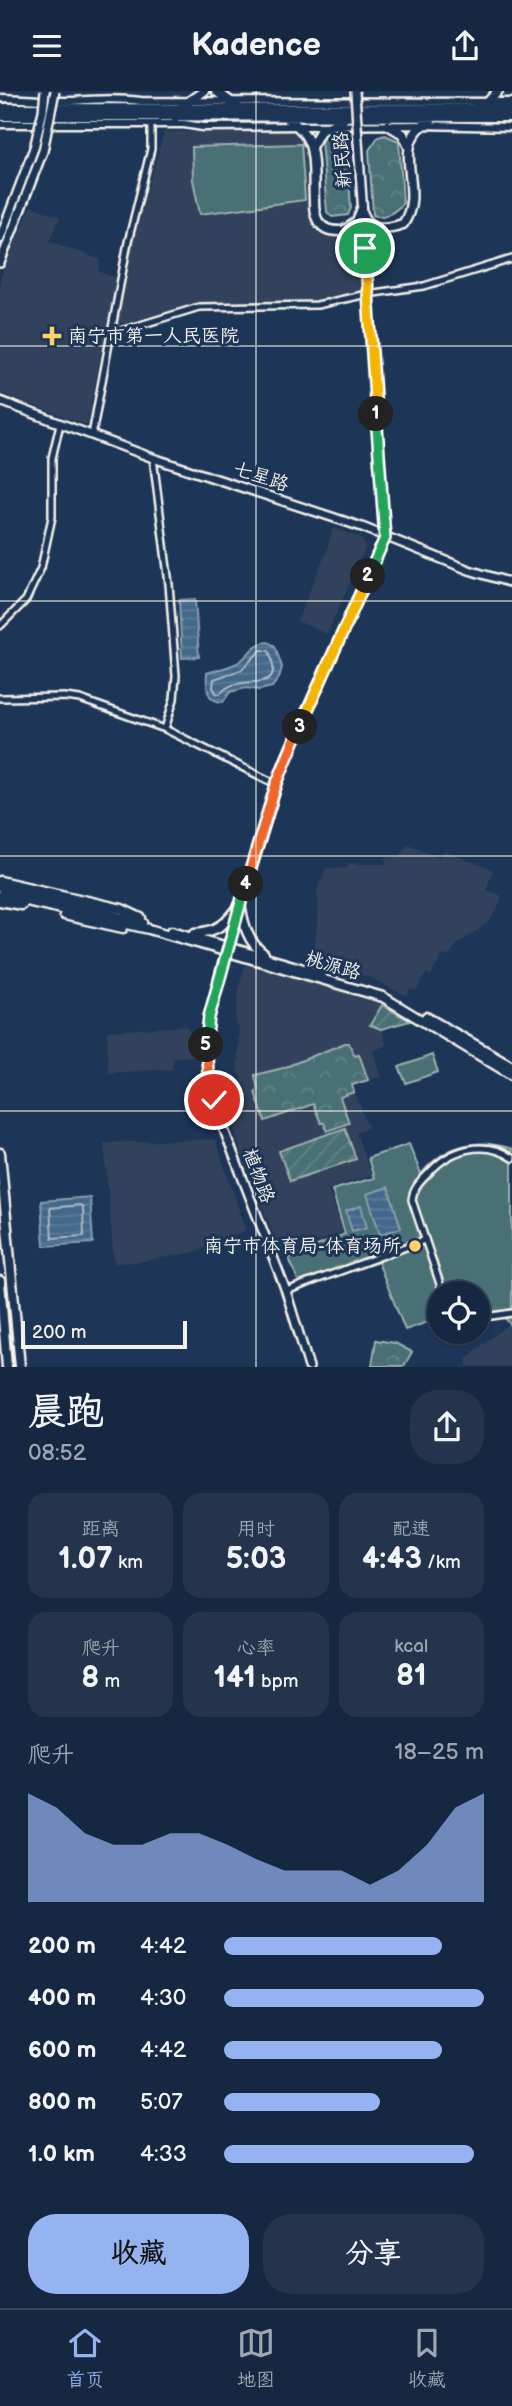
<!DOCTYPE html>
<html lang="zh">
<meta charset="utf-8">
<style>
body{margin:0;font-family:"Balsamiq Sans","LXGW WenKai TC",sans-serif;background:#23344c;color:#f1f3f6;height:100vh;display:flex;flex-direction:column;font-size:26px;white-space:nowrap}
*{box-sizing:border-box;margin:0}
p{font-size:23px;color:#9ea6b1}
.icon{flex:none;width:38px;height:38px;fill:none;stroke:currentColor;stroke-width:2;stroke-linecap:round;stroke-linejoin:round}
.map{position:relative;height:1276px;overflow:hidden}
.side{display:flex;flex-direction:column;background:#162841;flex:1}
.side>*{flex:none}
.fabs{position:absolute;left:427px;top:1190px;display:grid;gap:14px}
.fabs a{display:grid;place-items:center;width:63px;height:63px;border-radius:50%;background:#162841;box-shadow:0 2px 5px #0004,0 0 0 2px #35445a;font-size:35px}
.scale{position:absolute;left:21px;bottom:18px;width:166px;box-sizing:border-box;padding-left:7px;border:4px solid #f4f1e8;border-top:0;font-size:19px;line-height:24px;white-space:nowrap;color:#f4f1e8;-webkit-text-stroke:5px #1d3557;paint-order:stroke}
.pin{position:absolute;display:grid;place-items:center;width:60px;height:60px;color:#fff;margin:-30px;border:4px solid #fff;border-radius:50%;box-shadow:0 2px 7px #0007}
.km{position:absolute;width:35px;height:35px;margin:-18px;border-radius:50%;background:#222;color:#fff;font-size:19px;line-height:35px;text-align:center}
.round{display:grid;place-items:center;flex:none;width:74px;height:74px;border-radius:28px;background:#23344c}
.head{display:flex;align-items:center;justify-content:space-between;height:119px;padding:0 28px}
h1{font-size:38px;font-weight:600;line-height:52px}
.stats{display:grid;grid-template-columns:repeat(3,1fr);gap:10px;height:119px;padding:7px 28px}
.stats div{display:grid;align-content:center;border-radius:18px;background:#23344c;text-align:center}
.stats b{font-size:30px;font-weight:600}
.stats small{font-size:19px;font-weight:400}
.stats p{font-size:19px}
.chart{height:196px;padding:14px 28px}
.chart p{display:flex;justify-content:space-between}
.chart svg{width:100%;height:126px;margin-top:7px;fill:#95b2f1;opacity:.7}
.primary-button{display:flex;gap:14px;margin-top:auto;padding:14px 28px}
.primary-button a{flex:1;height:80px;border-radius:28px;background:#95b2f1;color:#111;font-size:28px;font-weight:600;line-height:80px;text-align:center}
.primary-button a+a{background:#23344c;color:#f1f3f6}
ul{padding:0 28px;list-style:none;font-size:23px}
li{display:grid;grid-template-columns:112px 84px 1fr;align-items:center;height:52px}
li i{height:18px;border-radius:9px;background:#95b2f1}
header{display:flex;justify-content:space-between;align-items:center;height:91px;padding:0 28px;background:#162841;font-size:32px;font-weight:600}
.dock{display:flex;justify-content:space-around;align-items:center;height:98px;border-top:2px solid #35445a;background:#162841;font-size:19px;color:#9ea6b1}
.dock a{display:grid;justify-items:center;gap:4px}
.dock .on{color:#95b2f1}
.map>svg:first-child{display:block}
.built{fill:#32435d}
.grass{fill:#487074;stroke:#9eb0ae;stroke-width:2}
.forest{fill:url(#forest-crowns);stroke:#9eb0ae;stroke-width:2}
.garden{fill:url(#garden-furrows);stroke:#9eb0ae;stroke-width:2}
.water{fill:url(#water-rules);stroke:#899eb0;stroke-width:2}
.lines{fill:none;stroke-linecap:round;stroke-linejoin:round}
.shore{stroke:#adbac2;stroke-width:2}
.minor-casing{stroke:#f4f1e8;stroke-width:10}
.tertiary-casing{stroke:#f4f1e8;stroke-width:11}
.secondary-casing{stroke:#f4f1e8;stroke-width:12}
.primary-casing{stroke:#f4f1e8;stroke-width:13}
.trunk-casing{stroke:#f4f1e8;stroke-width:13}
.minor{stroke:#1d3557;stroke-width:5}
.tertiary{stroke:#1d3557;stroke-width:6}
.secondary{stroke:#1d3557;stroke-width:7}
.primary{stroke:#1d3557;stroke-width:8}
.trunk{stroke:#1d3557;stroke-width:8}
.secondary-bridge-casing{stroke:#f4f1e8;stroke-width:12;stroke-linecap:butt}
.secondary-bridge{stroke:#1d3557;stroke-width:7}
.split-1-casing{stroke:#fff;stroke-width:14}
.split-2-casing{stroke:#fff;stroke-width:14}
.split-3-casing{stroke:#fff;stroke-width:14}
.split-4-casing{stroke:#fff;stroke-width:14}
.split-5-casing{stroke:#fff;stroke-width:14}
.split-6-casing{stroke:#fff;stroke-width:14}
.split-1{stroke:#f5b400;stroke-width:9}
.split-2{stroke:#22a559;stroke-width:9}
.split-3{stroke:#f5b400;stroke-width:9}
.split-4{stroke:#f0652b;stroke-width:9}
.split-5{stroke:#22a559;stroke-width:9}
.split-6{stroke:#f0652b;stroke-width:9}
.grid{fill:none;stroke:#f4f1e8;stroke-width:2;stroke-opacity:0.55}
.poi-dot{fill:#ffd166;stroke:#1d3557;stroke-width:2.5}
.labels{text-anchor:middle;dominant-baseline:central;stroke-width:6;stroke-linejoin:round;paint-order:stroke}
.street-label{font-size:19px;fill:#f4f1e8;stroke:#1d3557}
.poi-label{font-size:19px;fill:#f4f1e8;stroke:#1d3557;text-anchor:start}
</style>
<header><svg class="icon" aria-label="menu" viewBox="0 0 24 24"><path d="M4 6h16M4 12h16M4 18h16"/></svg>Kadence<svg class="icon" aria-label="share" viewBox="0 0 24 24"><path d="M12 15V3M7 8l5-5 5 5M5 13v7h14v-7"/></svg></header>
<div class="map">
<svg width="512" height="1276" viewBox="0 0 512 1276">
<defs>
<pattern id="forest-crowns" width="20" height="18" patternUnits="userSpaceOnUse" patternTransform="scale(1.75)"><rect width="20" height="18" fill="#487074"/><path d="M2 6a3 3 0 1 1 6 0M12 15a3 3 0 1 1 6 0" fill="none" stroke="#638588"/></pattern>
<pattern id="garden-furrows" width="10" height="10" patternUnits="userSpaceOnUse" patternTransform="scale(1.75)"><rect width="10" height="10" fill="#487074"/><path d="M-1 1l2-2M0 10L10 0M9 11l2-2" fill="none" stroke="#638588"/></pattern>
<pattern id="water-rules" width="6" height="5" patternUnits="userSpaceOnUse" patternTransform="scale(1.75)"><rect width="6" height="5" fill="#42678a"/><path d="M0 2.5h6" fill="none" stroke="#5e7d9a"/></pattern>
</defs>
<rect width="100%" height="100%" fill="#1d3557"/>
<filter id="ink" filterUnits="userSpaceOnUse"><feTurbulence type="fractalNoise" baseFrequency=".0143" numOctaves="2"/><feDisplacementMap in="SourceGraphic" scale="14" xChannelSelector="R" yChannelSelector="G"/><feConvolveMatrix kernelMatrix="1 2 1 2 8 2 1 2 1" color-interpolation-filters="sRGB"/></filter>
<g filter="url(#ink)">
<path class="built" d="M 291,40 L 301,44 L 307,53 L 311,122 L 317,136 L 330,144 L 348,145 L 356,153 L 362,200 L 315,210 L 196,212 L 116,235 L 132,154 L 164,41 Z
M 31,115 L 60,126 L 50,150 L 101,169 L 98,180 L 116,187 L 87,334 L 0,302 L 0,188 Z
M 333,437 L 362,447 L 366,456 L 327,543 L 297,530 L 327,459 Z
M 408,753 L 440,766 L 444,760 L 493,779 L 486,799 L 502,805 L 497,819 L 488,832 L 456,854 L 449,866 L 443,864 L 431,884 L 426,882 L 416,900 L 410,898 L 407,905 L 368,886 L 313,870 L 319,815 L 317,800 L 326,777 L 348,777 L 348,773 L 386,773 L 386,766 L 399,766 Z
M 246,871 L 374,909 L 411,930 L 382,939 L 386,954 L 373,960 L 381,985 L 353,995 L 368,1037 L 356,1042 L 371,1084 L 328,1098 L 343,1141 L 282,1165 L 241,1061 L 224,1002 L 235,996 L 242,986 L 237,981 L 239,935 L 235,934 L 240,892 Z
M 187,935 L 188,940 L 200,939 L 197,965 L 173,966 L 173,978 L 108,982 L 107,940 Z
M 215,1048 L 246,1139 L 195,1161 L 138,1171 L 114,1172 L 104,1052 Z
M 510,1233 L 512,1275 L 466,1275 L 467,1267 L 488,1249 Z"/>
<path class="grass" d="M 301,53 L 305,109 L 200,123 L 193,89 L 192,56 Z
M 432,964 L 438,981 L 406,992 L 399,976 Z
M 409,1053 L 421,1083 C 445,1054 476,1046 512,1058 L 512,1235 L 504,1226 L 478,1226 L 478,1202 L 439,1202 L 439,1227 L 405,1239 L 378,1171 L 301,1197 L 289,1167 L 345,1143 L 332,1099 L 374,1087 L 368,1067 Z"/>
<path class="forest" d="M 346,42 L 351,117 L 348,124 L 332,126 L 327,121 L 321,50 L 327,43 Z
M 385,44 L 399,50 L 403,112 C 395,121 386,128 373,124 L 369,59 L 378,46 Z
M 345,952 L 349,952 L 354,964 L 359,963 L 368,989 L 352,994 L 354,1001 L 340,1006 L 349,1032 L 327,1040 L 324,1032 L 321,1032 L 313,1013 L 265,1030 L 255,1001 L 258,999 L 255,984 L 283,977 Z
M 376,1249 L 395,1252 L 412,1261 L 404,1275 L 372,1275 Z"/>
<path class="garden" d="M 382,914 L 410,930 L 381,938 L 370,934 Z
M 345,1037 L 356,1068 L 290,1090 L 279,1060 Z"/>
<path class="water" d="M 195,508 L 199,566 L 182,567 L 179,509 Z
M 268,551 L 275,555 L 282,576 L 279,587 L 272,596 L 259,599 L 246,597 L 230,601 L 223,611 C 206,611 206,596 207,582 C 216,579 227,577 235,573 C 249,567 251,552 268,551 Z
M 388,1096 L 401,1137 L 380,1143 L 367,1103 Z
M 90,1106 L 93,1152 L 44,1155 L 41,1110 Z
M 361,1115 L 367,1136 L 352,1140 L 346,1120 Z"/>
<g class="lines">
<path class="shore" d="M 261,559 L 269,560 C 288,609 239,578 220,603 L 216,602 L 213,596 L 214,588 L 241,579 Z
M 80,1114 L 83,1117 L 84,1145 L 52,1147 L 50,1117 Z"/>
<defs>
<path id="minor" d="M 111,243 L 199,216 L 317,214 L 367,203 L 424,195 L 512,168
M 92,344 L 128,151 L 151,58 L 151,33
M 153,367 L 169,493 L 176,585 L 174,608 L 165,638
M 0,535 L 26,509 L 41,477 L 52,426 L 52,367 L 60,333
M 0,607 L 65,606 L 80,608 L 165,638 L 276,693
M 286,1200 L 425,1149
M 443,1202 L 412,1109 C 413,1097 421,1090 429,1082 C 450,1058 484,1048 512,1067
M 478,1224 L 492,1225 L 512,1222"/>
<path id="tertiary" d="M 0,7 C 24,7 49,11 73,10 C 96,8 117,7 141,10 L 512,11
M 0,33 L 184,33 L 203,36 L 420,34 L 512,36"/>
<path id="secondary" d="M 0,147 L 34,57
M 0,172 L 43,60
M 0,310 L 153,367 L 362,436 L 469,479 L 512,492
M 309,1276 L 286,1200 L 221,1031 L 209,992 L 205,948 L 209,926 L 226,861 L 284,672 L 385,447 L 358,50"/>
<path id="primary" d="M 0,790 L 122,818 L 141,827
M 0,796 L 143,832
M 0,804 L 149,838 L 383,906 L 512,984
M 0,810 L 21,814
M 240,814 C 244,834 247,850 264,863
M 64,824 L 123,837
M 172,840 L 321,883
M 195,842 C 218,841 227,832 240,814
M 426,926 L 512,975
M 0,1062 L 20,1276
M 0,1190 L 7,1276"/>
<path id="trunk" d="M 216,0 L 239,17
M 181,16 L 204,0
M 476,16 L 488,11 L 498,0
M 0,17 L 512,18
M 0,25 L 512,26
M 286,27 C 320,46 312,74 314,109 C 314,116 314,123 318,130 C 331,151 355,127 365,157
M 388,34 L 403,43 L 408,54
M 311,56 L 320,40 L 344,28
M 363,123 C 370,141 388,138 403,133 C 428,97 385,53 432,28
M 345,139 L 357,131 L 362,117"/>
</defs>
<use href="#minor" class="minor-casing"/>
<use href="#tertiary" class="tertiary-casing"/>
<use href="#secondary" class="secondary-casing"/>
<use href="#primary" class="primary-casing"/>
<use href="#trunk" class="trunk-casing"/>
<use href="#minor" class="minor"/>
<use href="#tertiary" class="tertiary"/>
<use href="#secondary" class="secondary"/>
<use href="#primary" class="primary"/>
<use href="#trunk" class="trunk"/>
<defs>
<path id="secondary-bridge" d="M 355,0 L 358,50
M 34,57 L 43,20 L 45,0
M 43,60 L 55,0"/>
</defs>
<use href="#secondary-bridge" class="secondary-bridge-casing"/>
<use href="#secondary-bridge" class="secondary-bridge"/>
</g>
</g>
<g class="lines" filter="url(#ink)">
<defs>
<path id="split-1" d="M 365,157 L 376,323"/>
<path id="split-2" d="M 368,485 L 385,447 L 376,323"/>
<path id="split-3" d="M 300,636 L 368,485"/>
<path id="split-4" d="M 246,793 L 276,694 L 300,636"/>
<path id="split-5" d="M 206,954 L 209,926 L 246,793"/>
<path id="split-6" d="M 206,954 L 209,992 L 214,1009"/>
</defs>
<use href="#split-1" class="split-1-casing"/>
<use href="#split-2" class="split-2-casing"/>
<use href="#split-3" class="split-3-casing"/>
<use href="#split-4" class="split-4-casing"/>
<use href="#split-5" class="split-5-casing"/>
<use href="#split-6" class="split-6-casing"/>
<use href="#split-1" class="split-1"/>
<use href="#split-2" class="split-2"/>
<use href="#split-3" class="split-3"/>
<use href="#split-4" class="split-4"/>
<use href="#split-5" class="split-5"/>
<use href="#split-6" class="split-6"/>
</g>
<path class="grid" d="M 256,0 L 256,1276M 0,255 L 512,255M 0,510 L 512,510M 0,765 L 512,765M 0,1020 L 512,1020"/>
<g class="poi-dot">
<path d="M48.5 234.5h7v7h7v7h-7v7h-7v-7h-7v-7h7z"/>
<circle cx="415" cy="1155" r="7"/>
</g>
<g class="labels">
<g class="street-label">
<text transform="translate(343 69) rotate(-94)">新民路</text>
<text transform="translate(261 386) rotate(18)">七星路</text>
<text transform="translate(333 875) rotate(16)">桃源路</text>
<text transform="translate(258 1085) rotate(69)">植物路</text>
</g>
<g class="poi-label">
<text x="68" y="245">南宁市第一人民医院</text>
<text x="401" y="1155" text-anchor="end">南宁市体育局-体育场所</text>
</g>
</g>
</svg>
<div class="fabs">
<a><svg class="icon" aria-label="locate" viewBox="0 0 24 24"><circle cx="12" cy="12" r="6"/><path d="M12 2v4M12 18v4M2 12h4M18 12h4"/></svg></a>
</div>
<div class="scale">200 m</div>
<div class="pin" style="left:365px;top:157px;background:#1e9e55"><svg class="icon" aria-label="arrive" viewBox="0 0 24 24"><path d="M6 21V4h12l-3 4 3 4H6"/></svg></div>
<div class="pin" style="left:214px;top:1009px;background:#d93025"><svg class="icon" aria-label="check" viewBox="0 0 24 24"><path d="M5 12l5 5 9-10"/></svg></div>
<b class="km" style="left:376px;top:323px">1</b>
<b class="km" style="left:368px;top:485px">2</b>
<b class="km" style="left:300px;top:636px">3</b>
<b class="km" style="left:246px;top:793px">4</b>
<b class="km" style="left:206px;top:954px">5</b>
</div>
<section class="side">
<div class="head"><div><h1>晨跑</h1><p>08:52</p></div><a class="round"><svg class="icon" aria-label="share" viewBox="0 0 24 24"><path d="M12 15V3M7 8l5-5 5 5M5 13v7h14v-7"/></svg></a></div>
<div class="stats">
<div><p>距离</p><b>1.07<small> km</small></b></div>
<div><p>用时</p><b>5:03</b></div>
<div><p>配速</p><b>4:43<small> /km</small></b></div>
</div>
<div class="stats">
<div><p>爬升</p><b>8<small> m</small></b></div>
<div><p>心率</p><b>141<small> bpm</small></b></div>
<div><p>kcal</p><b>81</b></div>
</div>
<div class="chart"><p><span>爬升</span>18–25 m</p>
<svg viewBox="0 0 160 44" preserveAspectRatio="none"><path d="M0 44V6L10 11L20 20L30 24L40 24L50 20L60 20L70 24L80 29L90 33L100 33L110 33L120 38L130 33L140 24L150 11L160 6V44z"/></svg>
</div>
<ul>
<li><b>200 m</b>4:42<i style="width:84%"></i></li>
<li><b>400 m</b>4:30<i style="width:100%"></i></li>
<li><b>600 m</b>4:42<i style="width:84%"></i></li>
<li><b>800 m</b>5:07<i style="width:60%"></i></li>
<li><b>1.0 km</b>4:33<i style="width:96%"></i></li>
</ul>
<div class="primary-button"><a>收藏</a><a>分享</a></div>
</section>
<nav class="dock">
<a class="on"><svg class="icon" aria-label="home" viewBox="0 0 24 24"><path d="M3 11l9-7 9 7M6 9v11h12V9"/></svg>首页</a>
<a><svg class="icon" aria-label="map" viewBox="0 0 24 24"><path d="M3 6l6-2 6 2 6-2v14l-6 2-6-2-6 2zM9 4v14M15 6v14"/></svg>地图</a>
<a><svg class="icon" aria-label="saved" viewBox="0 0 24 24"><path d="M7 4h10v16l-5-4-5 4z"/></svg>收藏</a>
</nav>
